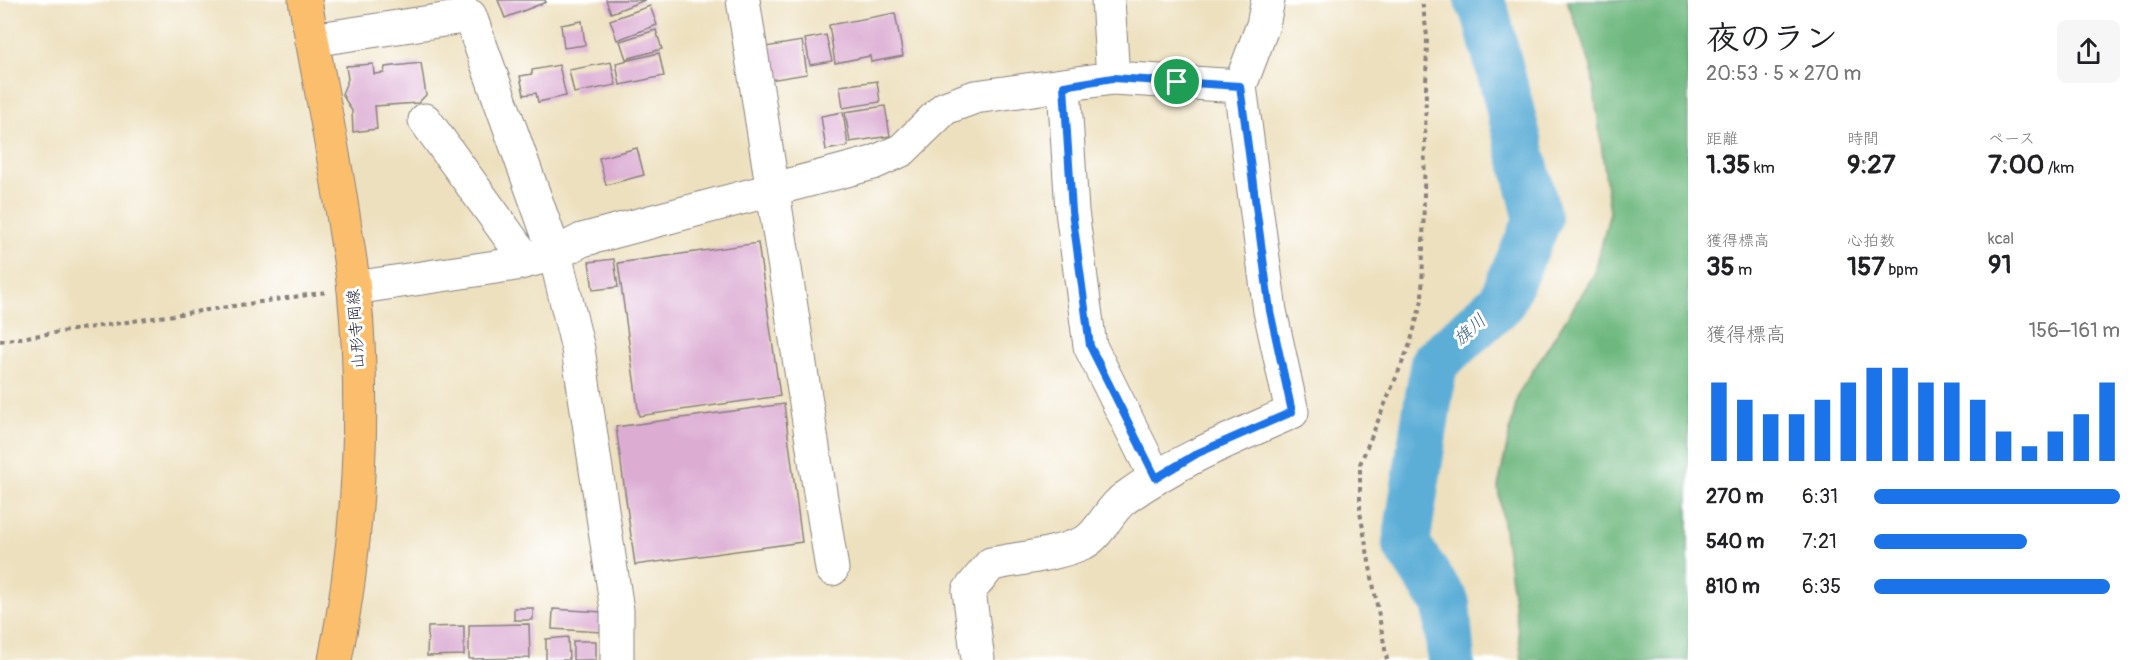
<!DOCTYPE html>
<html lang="ja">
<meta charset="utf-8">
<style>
body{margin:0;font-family:Pangolin,"Klee One",sans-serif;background:#f6f6f6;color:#202124;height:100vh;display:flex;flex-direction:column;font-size:22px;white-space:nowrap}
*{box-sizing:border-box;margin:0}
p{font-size:20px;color:#757577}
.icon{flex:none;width:33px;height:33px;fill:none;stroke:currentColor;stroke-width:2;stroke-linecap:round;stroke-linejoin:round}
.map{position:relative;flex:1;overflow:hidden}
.drawer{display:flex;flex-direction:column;background:#fff;width:450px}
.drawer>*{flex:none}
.pin{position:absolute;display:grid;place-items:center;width:51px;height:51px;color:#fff;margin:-26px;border:3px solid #fff;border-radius:50%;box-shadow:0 2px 6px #0007}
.round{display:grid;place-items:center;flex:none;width:63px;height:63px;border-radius:9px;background:#f6f6f6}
.head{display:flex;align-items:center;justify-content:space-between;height:102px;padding:0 18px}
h1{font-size:33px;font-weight:700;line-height:45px}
.stats{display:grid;grid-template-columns:repeat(3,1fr);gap:9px;height:102px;padding:6px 18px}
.stats div{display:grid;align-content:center}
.stats b{font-size:26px;font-weight:700}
.stats small{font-size:16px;font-weight:400}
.stats p{font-size:16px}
.chart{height:168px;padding:12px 18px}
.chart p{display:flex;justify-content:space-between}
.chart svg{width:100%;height:108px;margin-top:6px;stroke:#1a73e8;stroke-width:6}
ul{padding:0 18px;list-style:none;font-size:20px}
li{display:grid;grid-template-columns:96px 72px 1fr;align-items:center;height:45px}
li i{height:15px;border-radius:8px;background:#1a73e8}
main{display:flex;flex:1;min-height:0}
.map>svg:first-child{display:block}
.forest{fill:#6eb87f;stroke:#486d5d;stroke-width:1.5}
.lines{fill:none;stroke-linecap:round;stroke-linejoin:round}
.river{stroke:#5daed7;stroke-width:48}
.building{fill:#dcacd3}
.minor-casing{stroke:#88817c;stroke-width:35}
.major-casing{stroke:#88817c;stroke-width:35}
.path{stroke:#88817c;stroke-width:4;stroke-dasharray:4.5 4.5;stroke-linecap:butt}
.minor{stroke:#fff;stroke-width:33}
.major{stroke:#fabe6d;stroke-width:33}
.route-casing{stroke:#fff;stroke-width:12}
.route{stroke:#1a73e8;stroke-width:8}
.labels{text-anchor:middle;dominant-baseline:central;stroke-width:6;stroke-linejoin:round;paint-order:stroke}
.street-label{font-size:16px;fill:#22223b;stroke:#fff}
.water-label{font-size:18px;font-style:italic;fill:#3d6181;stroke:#fff}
</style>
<main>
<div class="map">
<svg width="1688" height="660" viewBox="0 0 1688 660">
<rect width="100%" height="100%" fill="#fff"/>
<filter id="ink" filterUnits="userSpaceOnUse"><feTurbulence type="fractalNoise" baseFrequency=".0167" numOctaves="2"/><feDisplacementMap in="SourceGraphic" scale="12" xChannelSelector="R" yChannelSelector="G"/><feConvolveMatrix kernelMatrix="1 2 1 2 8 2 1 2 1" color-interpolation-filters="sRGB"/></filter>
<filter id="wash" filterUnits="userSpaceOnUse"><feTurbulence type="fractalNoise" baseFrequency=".008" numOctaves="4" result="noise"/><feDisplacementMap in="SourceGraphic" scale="24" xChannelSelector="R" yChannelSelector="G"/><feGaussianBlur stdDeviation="1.35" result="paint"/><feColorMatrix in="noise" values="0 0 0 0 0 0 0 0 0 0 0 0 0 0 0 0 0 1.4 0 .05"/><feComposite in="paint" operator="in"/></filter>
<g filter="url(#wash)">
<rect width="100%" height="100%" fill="#ede0be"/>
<path class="forest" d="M 1567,0 L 1688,0 L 1688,660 L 1522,660 L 1498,487 L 1518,394 L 1594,275 L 1610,212 L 1591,66 Z"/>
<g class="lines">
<path class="river" d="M 1451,660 L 1446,604 L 1406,544 L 1434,363 L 1501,303 L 1538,219 L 1486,15 L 1478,0"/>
</g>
<g id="blocks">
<path class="building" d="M 498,0 L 545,0 L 546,2 L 505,18 Z
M 606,0 L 645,0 L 611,13 Z
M 650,6 L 657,25 L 617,40 L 610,20 Z
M 895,13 L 903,56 L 871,62 L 870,56 L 835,63 L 829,25 Z
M 582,21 L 585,45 L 564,48 L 561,25 Z
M 656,30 L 662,49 L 626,59 L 620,41 Z
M 826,35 L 832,61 L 810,65 L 805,39 Z
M 802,41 L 807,74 L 770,80 L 765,47 Z
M 659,53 L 664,76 L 620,85 L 616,63 Z
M 611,62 L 616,85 L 574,93 L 569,70 Z
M 421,63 L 426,95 L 418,103 L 375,106 L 377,129 L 353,132 L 352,111 L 342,94 L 348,79 L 346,66 L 373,64 L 374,74 L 384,73 L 385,67 Z
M 559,65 L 566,96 L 538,102 L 536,93 L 524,95 L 520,76 L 532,74 L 532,70 Z
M 877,81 L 880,102 L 843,108 L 840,86 Z
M 885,106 L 890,136 L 850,142 L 845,112 Z
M 843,112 L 848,146 L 826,150 L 821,116 Z
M 637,148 L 644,175 L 606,185 L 599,158 Z
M 758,243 L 780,396 L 639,416 L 618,263 Z
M 614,259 L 618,287 L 593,290 L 589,262 Z
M 784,404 L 802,542 L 635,565 L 616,427 Z
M 514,608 L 533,608 L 533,620 L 514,620 Z
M 553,609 L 603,612 L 601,632 L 552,629 Z
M 529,624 L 530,658 L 469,659 L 469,625 Z
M 464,626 L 464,655 L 427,656 L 428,627 Z
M 568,637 L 569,660 L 546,660 L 546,639 Z
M 573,641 L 596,641 L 596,660 L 573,660 Z"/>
</g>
</g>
<g filter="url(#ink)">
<use href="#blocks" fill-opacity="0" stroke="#88817c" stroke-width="1.5"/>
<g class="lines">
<defs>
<path id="minor" d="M 743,0 L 832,569
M 1108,0 L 1113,78
M 312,40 L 470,16 L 555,254 L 578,349 L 617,610 L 617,660
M 1064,86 L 1072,211 L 1090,346 L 1156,478
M 425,120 L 527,261
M 354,288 L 516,264 L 555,254 L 582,240 L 873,163 L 902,150 L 945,108 L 975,97 L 1113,78 L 1240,86
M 978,660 L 969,591 L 991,564 C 1021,558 1057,555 1085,542 C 1100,534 1110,508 1125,498 C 1176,461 1234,438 1292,412 L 1270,311 L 1240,86 L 1263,25 L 1268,0"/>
<path id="major" d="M 305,0 C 318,76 334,151 345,228 C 348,248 352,269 354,290 C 366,412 359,540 335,660"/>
</defs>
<use href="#minor" class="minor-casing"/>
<use href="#major" class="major-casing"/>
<path class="path" d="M 0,341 L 327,292
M 1387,660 L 1360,512 L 1360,464 L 1410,344 L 1422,300 L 1427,36 L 1422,0"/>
<use href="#minor" class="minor"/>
<use href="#major" class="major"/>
</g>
</g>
<g class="lines" filter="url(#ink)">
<defs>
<path id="route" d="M 1113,78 L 1240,86 L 1270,311 L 1292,412 L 1198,453 L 1156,478 L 1090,346 L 1072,211 L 1064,86 Z"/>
</defs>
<use href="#route" class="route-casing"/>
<use href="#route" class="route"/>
</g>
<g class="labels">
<g class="street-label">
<text transform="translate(356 329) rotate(-94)">山形寺岡線</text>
</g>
<g class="water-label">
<text transform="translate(1470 330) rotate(-42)">旗川</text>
</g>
</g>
</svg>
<div class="pin" style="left:1177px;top:82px;background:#1e9e55"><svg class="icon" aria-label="arrive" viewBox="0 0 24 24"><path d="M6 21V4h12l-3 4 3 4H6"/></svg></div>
</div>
<section class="drawer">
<div class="head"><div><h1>夜のラン</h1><p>20:53 · 5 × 270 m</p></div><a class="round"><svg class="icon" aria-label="share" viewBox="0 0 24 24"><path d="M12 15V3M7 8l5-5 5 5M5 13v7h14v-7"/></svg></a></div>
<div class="stats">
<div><p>距離</p><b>1.35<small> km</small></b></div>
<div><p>時間</p><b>9:27</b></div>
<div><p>ペース</p><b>7:00<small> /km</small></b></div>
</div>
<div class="stats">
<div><p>獲得標高</p><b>35<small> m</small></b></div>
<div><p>心拍数</p><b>157<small> bpm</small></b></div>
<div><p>kcal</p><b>91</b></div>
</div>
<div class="chart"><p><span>獲得標高</span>156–161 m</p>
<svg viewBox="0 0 160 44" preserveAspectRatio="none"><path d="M5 44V12M15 44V19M25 44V25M35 44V25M45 44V19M55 44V12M65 44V6M75 44V6M85 44V12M95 44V12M105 44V19M115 44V32M125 44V38M135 44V32M145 44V25M155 44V12"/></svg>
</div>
<ul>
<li><b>270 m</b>6:31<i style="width:100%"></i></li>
<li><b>540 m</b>7:21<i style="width:62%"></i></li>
<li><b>810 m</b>6:35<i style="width:96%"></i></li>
</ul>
</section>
</main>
